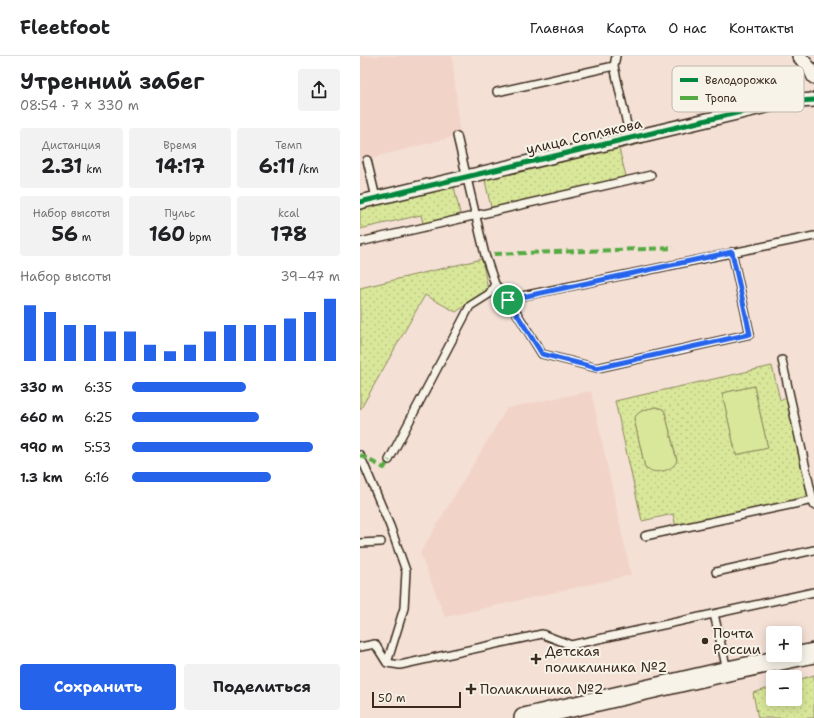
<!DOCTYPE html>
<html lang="ru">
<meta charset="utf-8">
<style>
body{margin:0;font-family:"Shantell Sans",sans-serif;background:#f2f2f2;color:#202124;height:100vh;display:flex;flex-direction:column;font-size:15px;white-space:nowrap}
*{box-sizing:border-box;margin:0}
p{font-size:13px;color:#757577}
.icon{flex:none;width:22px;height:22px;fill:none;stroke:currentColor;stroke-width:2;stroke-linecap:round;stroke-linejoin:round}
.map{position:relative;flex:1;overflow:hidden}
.drawer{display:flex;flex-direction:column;background:#fff;width:360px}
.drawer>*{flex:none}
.tools{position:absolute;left:406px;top:570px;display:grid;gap:8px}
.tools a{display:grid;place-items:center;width:36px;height:36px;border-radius:4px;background:#fff;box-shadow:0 2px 10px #0003;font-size:20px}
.scale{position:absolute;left:12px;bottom:10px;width:89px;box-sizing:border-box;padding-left:4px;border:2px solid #3b2a1e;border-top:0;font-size:11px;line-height:14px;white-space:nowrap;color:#3b2a1e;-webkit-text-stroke:3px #f7f3e8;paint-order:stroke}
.pin{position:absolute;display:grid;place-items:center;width:34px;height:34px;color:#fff;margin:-17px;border:2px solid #fff;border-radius:50%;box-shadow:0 1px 4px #0007}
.round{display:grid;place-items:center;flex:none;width:42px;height:42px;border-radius:4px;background:#f2f2f2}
.headline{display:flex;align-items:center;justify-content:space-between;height:68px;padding:0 20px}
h1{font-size:22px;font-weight:700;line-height:30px}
.figures{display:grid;grid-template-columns:repeat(3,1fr);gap:6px;height:68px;padding:4px 20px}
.figures div{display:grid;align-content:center;border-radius:4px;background:#f2f2f2;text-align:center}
.figures b{font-size:20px;font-weight:700}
.figures small{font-size:11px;font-weight:400}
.figures p{font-size:11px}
.chart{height:112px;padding:8px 20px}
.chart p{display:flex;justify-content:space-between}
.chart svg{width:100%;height:72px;margin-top:4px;stroke:#2563eb;stroke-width:6}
.primary-button{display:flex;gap:8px;margin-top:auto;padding:8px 20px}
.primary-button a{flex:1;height:46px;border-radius:4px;background:#2563eb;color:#fff;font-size:16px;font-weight:700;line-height:46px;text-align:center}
.primary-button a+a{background:#f2f2f2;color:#202124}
ul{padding:0 20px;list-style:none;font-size:13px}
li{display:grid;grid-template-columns:64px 48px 1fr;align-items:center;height:30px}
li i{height:10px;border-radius:5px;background:#2563eb}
header{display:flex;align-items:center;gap:24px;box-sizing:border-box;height:56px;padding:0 20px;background:#fff;border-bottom:1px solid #e0e0e0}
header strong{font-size:19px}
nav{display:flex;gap:22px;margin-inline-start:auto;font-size:14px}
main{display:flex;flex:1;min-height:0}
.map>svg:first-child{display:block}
.built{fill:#f2d3c8}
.grass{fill:#d9e79a;stroke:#8a885c}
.park{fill:url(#park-dots);stroke:#8a885c;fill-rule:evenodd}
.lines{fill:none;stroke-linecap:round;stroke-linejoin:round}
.lane-casing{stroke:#3b2a1e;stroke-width:10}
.street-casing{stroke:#3b2a1e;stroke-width:16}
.secondary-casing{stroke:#3b2a1e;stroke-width:22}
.lane{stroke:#f7f3e8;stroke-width:7}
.street{stroke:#f7f3e8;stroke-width:13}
.secondary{stroke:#f7f3e8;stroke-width:19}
.quiet{stroke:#55ab43;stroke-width:4;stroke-dasharray:8 4;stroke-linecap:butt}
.cycleway-casing{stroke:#f7f3e8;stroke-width:8}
.cycleway{stroke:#00873e;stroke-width:5}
.route-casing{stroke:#fff;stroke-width:8}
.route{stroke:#2563eb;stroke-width:5}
.poi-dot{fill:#3b2a1e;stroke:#f7f3e8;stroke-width:1.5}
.labels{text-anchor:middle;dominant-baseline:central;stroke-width:4;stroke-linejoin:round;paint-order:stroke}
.street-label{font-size:14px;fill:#3b2a1e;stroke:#f7f3e8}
.poi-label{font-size:14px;fill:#3b2a1e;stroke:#f7f3e8;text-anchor:start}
.key{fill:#f7f3e8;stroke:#bfb7ab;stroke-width:1}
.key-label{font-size:11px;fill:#3b2a1e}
</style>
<header>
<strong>Fleetfoot</strong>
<nav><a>Главная</a><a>Карта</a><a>О нас</a><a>Контакты</a></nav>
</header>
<main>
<section class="drawer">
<div class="headline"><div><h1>Утренний забег</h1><p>08:54 · 7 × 330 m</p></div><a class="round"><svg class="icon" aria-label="share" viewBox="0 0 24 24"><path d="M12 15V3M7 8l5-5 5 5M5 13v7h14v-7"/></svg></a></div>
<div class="figures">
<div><p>Дистанция</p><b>2.31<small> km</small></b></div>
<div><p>Время</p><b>14:17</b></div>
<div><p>Темп</p><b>6:11<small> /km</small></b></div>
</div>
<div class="figures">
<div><p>Набор высоты</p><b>56<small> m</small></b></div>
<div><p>Пульс</p><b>160<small> bpm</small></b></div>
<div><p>kcal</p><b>178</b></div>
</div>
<div class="chart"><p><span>Набор высоты</span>39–47 m</p>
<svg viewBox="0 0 160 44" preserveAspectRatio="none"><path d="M5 44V10M15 44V14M25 44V22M35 44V22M45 44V26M55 44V26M65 44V34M75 44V38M85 44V34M95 44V26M105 44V22M115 44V22M125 44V22M135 44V18M145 44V14M155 44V6"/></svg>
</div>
<ul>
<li><b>330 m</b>6:35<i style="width:55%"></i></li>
<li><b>660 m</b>6:25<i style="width:61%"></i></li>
<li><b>990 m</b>5:53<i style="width:87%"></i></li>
<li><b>1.3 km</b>6:16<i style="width:67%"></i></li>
</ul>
<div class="primary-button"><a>Сохранить</a><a>Поделиться</a></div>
</section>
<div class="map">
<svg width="454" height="662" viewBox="0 0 454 662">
<defs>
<pattern id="park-dots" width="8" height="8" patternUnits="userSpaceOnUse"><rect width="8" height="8" fill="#d9e79a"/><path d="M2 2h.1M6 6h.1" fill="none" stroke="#bbc684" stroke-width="1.8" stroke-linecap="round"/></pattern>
</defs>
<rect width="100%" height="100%" fill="#f4e0d5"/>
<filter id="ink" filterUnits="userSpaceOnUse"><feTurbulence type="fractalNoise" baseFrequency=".025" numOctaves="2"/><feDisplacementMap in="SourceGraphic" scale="8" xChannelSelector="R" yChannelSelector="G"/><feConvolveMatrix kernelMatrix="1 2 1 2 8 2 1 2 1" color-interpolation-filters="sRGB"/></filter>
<g filter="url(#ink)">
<path class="built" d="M 0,0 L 92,0 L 100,79 L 0,105 Z
M 231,335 L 271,519 L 85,561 L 60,497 L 147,352 Z"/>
<path class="grass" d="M 394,330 L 408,392 L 376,399 L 362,337 Z
M 296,351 L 303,353 L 305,356 L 317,405 C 313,416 294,419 285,412 L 274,363 C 278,354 287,353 296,351 Z"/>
<path class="park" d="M 282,82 L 284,87 L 259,93 L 267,124 L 132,156 L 124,120 Z
M 93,126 L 101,162 L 64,171 L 61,159 L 0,173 L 0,148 Z
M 122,203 L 128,233 L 96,256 L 65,239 L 0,354 L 0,232 Z
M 412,310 L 420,344 L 428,342 L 450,442 L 316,471 L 313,458 L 282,465 L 255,345 ZM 394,330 L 408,392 L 376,399 L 362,337 ZM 296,351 L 303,353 L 305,356 L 317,404 C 313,416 294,419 285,412 L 274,363 C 278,354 287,353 296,351 Z
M 454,619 L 454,662 L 398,662 L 393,637 L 413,631 L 413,643 L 435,643 L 435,625 Z"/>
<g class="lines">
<defs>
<path id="lane" d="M 256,0 L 254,10 L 270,82
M 137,36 L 254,10
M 97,80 L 125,199 L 135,228 L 148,243 L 182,298 L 237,312 L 390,278 L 372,196
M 7,104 L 16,142
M 0,186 L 291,119
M 148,243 L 454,180
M 422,304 L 454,449
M 0,399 L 30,470 L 46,515 L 44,552 L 27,607
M 29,404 L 110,250 L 129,238 L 135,228
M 285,480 L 453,444
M 0,487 L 21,486
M 356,516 L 454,494
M 354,558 L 367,614
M 0,591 L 15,588 L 27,607 L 40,609 L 182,578 L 211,589 L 454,536"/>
<path id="street" d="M 439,0 L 450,13 L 454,21
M 0,146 L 423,46 L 454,44"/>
<path id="secondary" d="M 164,662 L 368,615 L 454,597"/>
</defs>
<use href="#lane" class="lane-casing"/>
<use href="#street" class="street-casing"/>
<use href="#secondary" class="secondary-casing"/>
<use href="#lane" class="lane"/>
<use href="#street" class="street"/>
<use href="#secondary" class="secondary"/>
<path class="quiet" d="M 134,198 L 314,192
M 0,399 L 24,412 L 29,404"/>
<defs>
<path id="cycleway" d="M 0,146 L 423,46 L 454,44"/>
</defs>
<use href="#cycleway" class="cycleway-casing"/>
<use href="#cycleway" class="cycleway"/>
</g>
</g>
<g class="lines" filter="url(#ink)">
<defs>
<path id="route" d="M 372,196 L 390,278 L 237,312 L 182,298 L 148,244 Z"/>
</defs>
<use href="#route" class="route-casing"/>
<use href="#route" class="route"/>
</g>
<g class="poi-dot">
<circle cx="345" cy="585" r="4"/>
<path d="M174 597h4v4h4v4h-4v4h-4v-4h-4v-4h4z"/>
<path d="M109 627h4v4h4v4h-4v4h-4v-4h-4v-4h4z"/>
</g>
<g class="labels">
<g class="street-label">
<text transform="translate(224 80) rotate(-13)">улица Соплякова</text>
</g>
<g class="poi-label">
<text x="353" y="577">Почта<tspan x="353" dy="16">России</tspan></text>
<text x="185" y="595">Детская<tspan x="185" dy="16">поликлиника №2</tspan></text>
<text x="120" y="633">Поликлиника №2</text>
</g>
</g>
<rect x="312" y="10" width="132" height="46" rx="6" class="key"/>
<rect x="320" y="22" width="18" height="4" fill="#00873e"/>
<rect x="320" y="40" width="18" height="4" fill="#55ab43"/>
<g class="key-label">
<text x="345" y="28">Велодорожка</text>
<text x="345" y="46">Тропа</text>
</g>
</svg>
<div class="tools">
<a>+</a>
<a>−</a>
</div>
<div class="scale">50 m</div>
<div class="pin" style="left:148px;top:244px;background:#1e9e55"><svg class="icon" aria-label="arrive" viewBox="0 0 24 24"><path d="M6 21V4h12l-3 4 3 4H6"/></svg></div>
</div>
</main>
